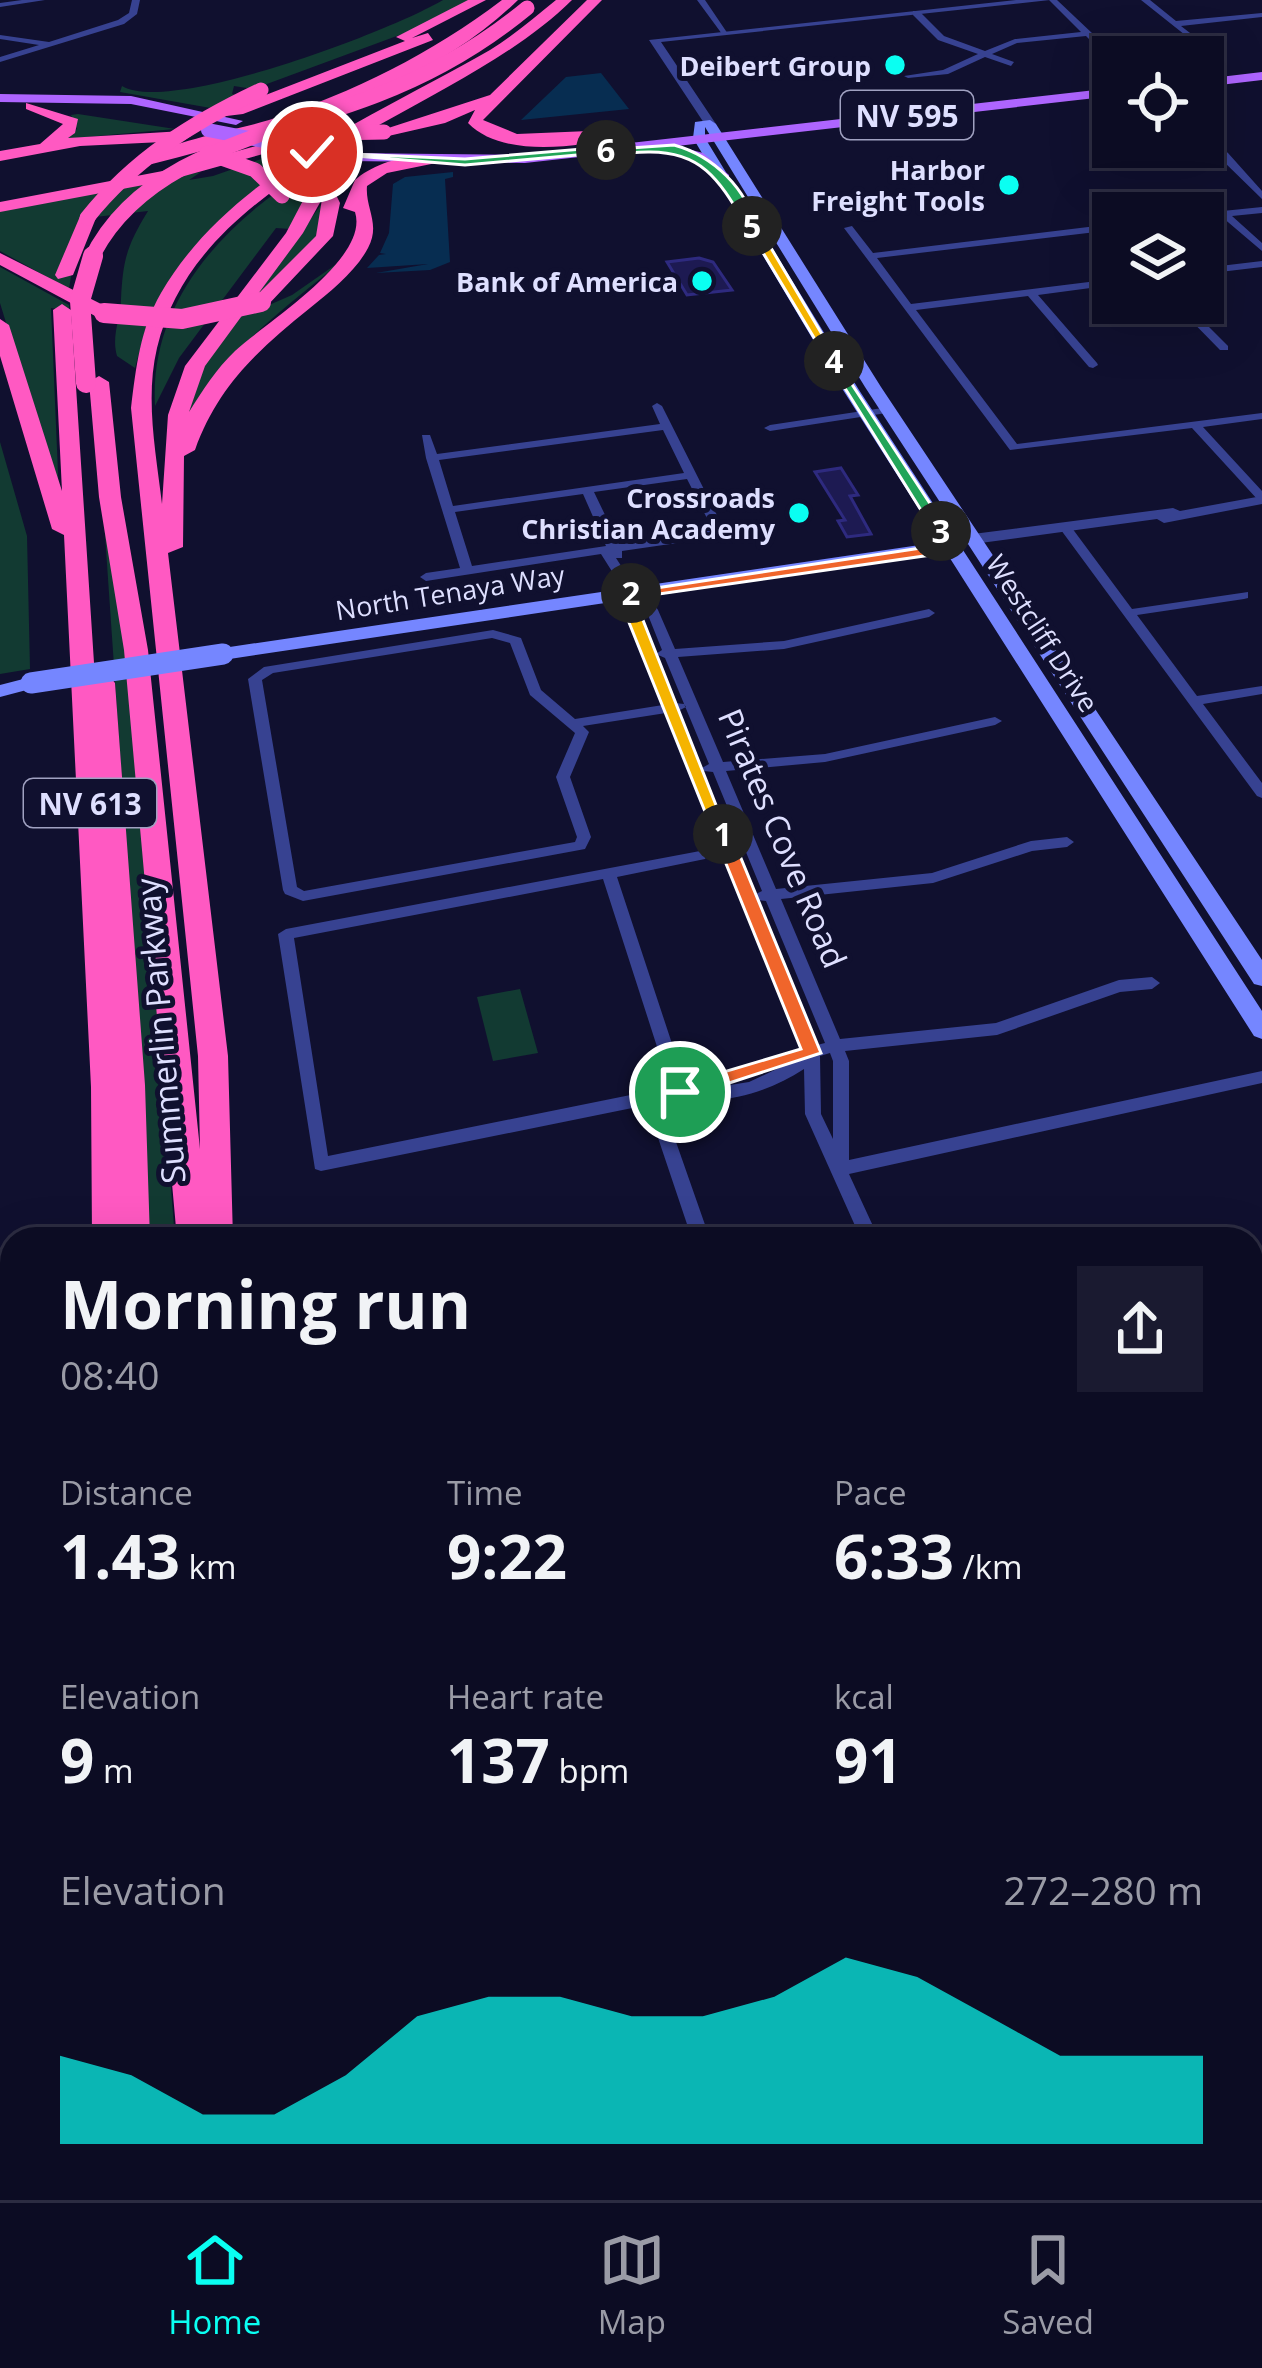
<!DOCTYPE html>
<meta charset="utf-8">
<style>
body{margin:0;font-family:"Open Sans",sans-serif;background:#1a1a30;color:#f1f3f6;height:100vh;display:flex;flex-direction:column;font-size:45px;white-space:nowrap}
*{box-sizing:border-box;margin:0}
p{font-size:39px;color:#9a9ba6}
.icon{flex:none;width:66px;height:66px;fill:none;stroke:currentColor;stroke-width:2;stroke-linecap:round;stroke-linejoin:round}
.map{position:relative;flex:1;overflow:hidden}
.details{position:absolute;left:0px;top:1227px;width:1263px;height:975px;display:flex;flex-direction:column;background:#0c0c23;border-radius:36px 36px 0 0;box-shadow:0 12px 48px #0002,0 0 0 3px #2c2c41}
.details>*{flex:none}
.buttons{position:absolute;left:1092px;top:36px;display:grid;gap:24px}
.buttons a{display:grid;place-items:center;width:132px;height:132px;border-radius:0px;background:#0c0c23;box-shadow:0 12px 48px #0002,0 0 0 3px #2c2c41;font-size:60px}
.pin{position:absolute;display:grid;place-items:center;width:102px;height:102px;color:#fff;margin:-51px;border:6px solid #fff;border-radius:50%;box-shadow:0 3px 12px #0007}
.km{position:absolute;width:60px;height:60px;margin:-30px;border-radius:50%;background:#222;color:#fff;font-size:33px;line-height:60px;text-align:center}
.round{display:grid;place-items:center;flex:none;width:126px;height:126px;border-radius:0px;background:#1a1a30}
.head{display:flex;align-items:center;justify-content:space-between;height:204px;padding:0 60px}
h1{font-size:66px;font-weight:700;line-height:90px}
.stats{display:grid;grid-template-columns:repeat(3,1fr);gap:18px;height:204px;padding:12px 60px}
.stats div{display:grid;align-content:center}
.stats b{font-size:60px;font-weight:700}
.stats small{font-size:33px;font-weight:400}
.stats p{font-size:33px}
.chart{height:336px;padding:24px 60px}
.chart p{display:flex;justify-content:space-between}
.chart svg{width:100%;height:216px;margin-top:12px;fill:#0afff2;opacity:.7}
.menu{display:flex;justify-content:space-around;align-items:center;height:168px;border-top:3px solid #2c2c41;background:#0c0c23;font-size:33px;color:#9a9ba6}
.menu a{display:grid;justify-items:center;gap:6px}
.menu .on{color:#0afff2}
.map>svg:first-child{display:block}
.green{fill:#123a32}
.water{fill:#072d51}
.building{fill:#1d1a52;stroke:#2e2a7f;stroke-width:3}
.lines{fill:none;stroke-linecap:round;stroke-linejoin:round}
.minor{fill:#374291;fill-rule:evenodd}
.tertiary{fill:#374291;fill-rule:evenodd}
.secondary{fill:#7586ff;fill-rule:evenodd}
.primary{fill:#ae65ff;fill-rule:evenodd}
.motorway{fill:#ff59c2;fill-rule:evenodd}
.secondary-bridge{stroke:#7586ff;stroke-width:21}
.primary-bridge{stroke:#ae65ff;stroke-width:14}
.motorway-bridge-far1{stroke:#ff59c2;stroke-width:15}
.motorway-bridge{stroke:#ff59c2;stroke-width:20}
.split-1{fill:#f0652b;stroke:#fff;stroke-width:3}
.split-2{fill:#f5b400;stroke:#fff;stroke-width:3}
.split-3{fill:#f0652b;stroke:#fff;stroke-width:3}
.split-4{fill:#22a559;stroke:#fff;stroke-width:3}
.split-5{fill:#f5b400;stroke:#fff;stroke-width:3}
.split-6{fill:#22a559;stroke:#fff;stroke-width:3}
.split-7{fill:#22a559;stroke:#fff;stroke-width:3}
.poi-dot{fill:#0afff2;stroke:#10102f;stroke-width:4.5}
.labels{text-anchor:middle;dominant-baseline:central;stroke-width:10;stroke-linejoin:round;paint-order:stroke}
.far-poi-label{font-size:27px;font-weight:bold;fill:#dedfff;stroke:#10102f;text-anchor:end}
.far-street-label{font-size:27px;fill:#dedfff;stroke:#10102f}
.shield{fill:#10102f;stroke:#a0a1c1;stroke-width:3}
.shield-label{font-size:30px;font-weight:bold;fill:#dedfff}
.street-label{font-size:33px;fill:#dedfff;stroke:#10102f}
</style>
<div class="map">
<svg width="1262" height="2200" viewBox="0 0 1262 2200">
<rect width="100%" height="100%" fill="#10102f"/>
<path class="green" d="M 443,0 L 470,0 L 413,30 L 253,89 L 234,86 L 232,94 L 255,100 L 222,110 L 120,92 L 122,86 C 170,115 391,31 443,0 Z
M 78,114 L 175,129 L 64,139 L 77,129 L 71,115 Z
M 367,122 L 248,195 L 146,327 L 135,368 L 117,356 C 111,335 121,318 121,299 C 123,261 126,247 148,211 L 95,217 L 73,264 L 69,289 L 0,251 L 0,211 L 201,172 L 189,180 L 213,176 Z
M 308,171 L 315,185 L 290,229 L 276,228 L 179,358 L 155,406 C 149,301 225,222 308,171 Z
M 323,202 L 315,244 L 260,309 L 292,295 L 348,256 C 287,307 222,351 185,424 L 203,367 Z
M 0,267 L 69,305 L 69,311 L 51,308 L 59,496 L 0,303 Z
M 0,442 L 27,536 L 30,669 L 0,674 Z
M 102,491 L 129,656 L 175,1239 L 148,1239 L 137,1001 Z
M 520,989 L 538,1053 L 493,1061 L 477,997 Z"/>
<path class="water" d="M 601,73 L 629,109 L 521,120 L 566,77 Z
M 453,172 L 453,177 L 445,179 L 450,262 L 430,270 L 376,273 L 428,264 L 367,268 L 379,255 L 386,254 L 380,253 L 389,233 L 393,184 L 405,177 Z"/>
<path class="building" d="M 699,258 L 713,262 L 732,290 L 687,295 L 667,262 Z
M 841,468 L 858,495 L 850,496 L 871,534 L 847,537 L 838,521 L 845,520 L 815,472 Z"/>
<g class="lines">
<path class="minor" d="M 22,0 L 45,0 L 0,7 L 0,3 Z
M 132,0 L 140,0 L 137,14 L 124,24 L 0,62 L 0,57 L 39,45 L 0,39 L 0,35 L 49,42 L 118,20 L 129,13 Z
M 697,0 L 705,0 L 728,34 L 722,34 Z
M 1049,0 L 1057,0 L 1111,51 L 1111,55 L 1105,55 L 1086,36 L 1017,43 L 992,54 L 1014,62 L 1011,66 L 985,57 L 948,74 L 908,78 L 904,76 L 943,70 L 978,54 L 938,40 L 913,15 L 913,11 L 919,11 L 944,36 L 985,51 L 1015,39 L 1081,32 Z
M 1141,0 L 1150,0 L 1176,21 L 1262,13 L 1262,17 L 1181,26 L 1212,50 L 1209,54 Z
M 1203,132 L 1228,153 L 1262,191 L 1262,199 L 1220,158 L 1154,166 L 1150,163 L 1216,153 L 1203,140 Z
M 1262,207 L 1262,213 L 1232,216 L 1262,243 L 1262,251 L 1222,217 L 1203,219 L 1203,213 Z
M 1113,224 L 1113,230 L 877,258 L 911,304 L 1113,279 L 1113,285 L 1038,295 L 1097,363 L 1098,365 L 1093,368 L 1089,367 L 1028,296 L 916,310 L 1017,444 L 1262,413 L 1262,419 L 1203,427 L 1262,491 L 1262,501 L 1258,500 L 1192,428 L 1010,450 L 844,228 L 852,226 L 873,253 Z
M 1262,261 L 1262,267 L 1203,274 L 1203,268 Z
M 1174,303 L 1185,303 L 1228,346 L 1228,350 L 1220,350 Z
M 657,403 L 662,406 L 724,529 L 760,523 L 766,527 L 760,531 L 622,551 L 622,558 L 616,558 L 627,575 L 635,575 L 658,610 L 675,649 L 784,641 L 929,609 L 935,613 L 929,617 L 784,649 L 678,657 L 723,762 L 825,754 L 995,717 L 1002,721 L 995,725 L 825,762 L 726,771 L 776,889 L 932,873 L 1031,841 L 1067,837 L 1074,842 L 1067,847 L 1032,851 L 933,883 L 781,899 L 840,1039 L 996,1023 L 1119,980 L 1152,977 L 1160,983 L 1152,989 L 1120,992 L 997,1035 L 845,1051 L 849,1061 L 849,1160 L 1262,1071 L 1262,1083 L 849,1174 L 879,1239 L 861,1239 L 805,1114 L 804,1069 C 776,1087 745,1099 711,1100 C 694,1101 679,1097 662,1102 L 710,1239 L 692,1239 L 647,1105 L 321,1171 L 315,1169 L 278,934 L 286,929 L 700,851 L 707,856 L 705,859 L 617,877 L 685,1083 L 802,1049 L 666,713 L 583,726 L 589,732 L 570,777 L 591,837 L 585,849 L 303,901 L 285,894 L 283,890 L 248,679 L 264,667 L 493,630 L 521,638 L 541,690 L 575,719 L 663,705 L 625,610 L 625,592 L 601,554 L 426,581 L 420,577 L 426,573 L 460,568 L 426,458 L 422,435 L 430,435 L 437,454 L 660,424 L 652,406 ZM 663,430 L 684,473 L 453,506 L 439,460 ZM 687,479 L 713,530 L 619,544 L 594,492 ZM 583,494 L 606,546 L 472,566 L 455,512 ZM 637,597 L 646,610 L 662,650 L 656,654 L 665,658 L 709,764 L 702,768 L 704,771 L 713,772 L 762,891 L 754,895 L 678,711 L 686,707 L 684,704 L 675,703 L 637,610 ZM 492,638 L 510,643 L 530,695 L 575,733 L 556,777 L 577,837 L 575,842 L 304,891 L 297,887 L 262,680 L 273,673 ZM 603,879 L 670,1087 L 328,1156 L 294,938 ZM 757,900 L 766,901 L 825,1043 L 817,1045 ZM 830,1053 L 833,1061 L 833,1139 L 821,1114 L 820,1056 ZM 781,1067 L 749,1082 L 711,1088 Z
M 889,407 L 893,408 L 893,412 L 770,431 L 764,428 L 770,425 Z
M 1065,523 L 1069,524 L 1132,609 L 1248,592 L 1248,598 L 1244,599 L 1137,615 L 1197,696 L 1262,686 L 1262,694 L 1203,704 L 1262,783 L 1262,798 L 1257,796 L 1061,530 L 1059,527 Z
M 1262,1706 L 1262,1728 L 1251,1732 L 1251,1710 Z
M 1262,2122 L 1262,2146 L 1251,2150 L 1251,2126 Z
M 1251,2174 L 1260,2178 L 1262,2200 L 1243,2200 L 1240,2190 L 1251,2190 Z
M 1047,2190 L 1098,2190 L 1091,2200 L 1040,2200 Z"/>
<path class="tertiary" d="M 1016,0 L 1050,0 L 661,42 L 716,124 L 710,127 L 706,126 L 649,40 Z
M 1262,496 L 1262,504 L 1164,523 L 1157,519 L 973,544 L 965,539 L 973,534 L 1173,508 L 1180,511 Z"/>
<path class="secondary" d="M 710,120 L 716,124 L 881,387 L 1262,960 L 1262,986 L 1254,984 L 968,544 L 961,547 L 1262,1011 L 1262,1039 L 1254,1036 L 946,552 L 223,660 L 214,654 L 223,648 L 940,542 L 843,390 L 693,138 L 695,122 ZM 705,127 L 865,387 L 962,536 L 955,537 L 859,390 L 705,138 Z
M 31,677 L 41,683 L 38,687 L 0,697 L 0,685 Z"/>
<path class="primary" d="M 1262,72 L 1262,80 L 1203,87 L 1203,79 Z
M 1113,88 L 1113,96 L 677,146 L 703,153 L 729,175 L 729,181 L 724,182 L 693,159 L 661,148 L 525,163 L 345,161 L 338,157 L 345,153 L 525,155 Z
M 0,94 L 131,96 L 243,121 L 236,125 L 131,104 L 0,102 Z"/>
<path class="motorway" d="M 468,0 L 486,0 L 412,38 L 428,33 L 433,40 L 243,114 L 210,118 L 202,113 L 235,107 L 405,41 L 396,37 Z
M 502,0 L 518,0 C 424,92 276,132 152,164 L 144,159 C 173,140 233,131 269,120 C 354,92 431,54 502,0 Z
M 556,0 L 572,0 C 454,117 200,166 157,348 C 145,399 156,453 162,504 L 168,415 L 185,366 L 286,233 L 309,189 L 312,170 L 324,170 L 340,203 L 333,236 L 267,306 L 252,302 L 205,366 L 189,412 C 203,390 216,369 235,351 C 266,322 370,259 355,212 L 343,208 L 355,180 C 375,162 418,149 441,162 L 387,173 L 367,186 C 365,208 381,224 368,248 C 356,271 330,292 310,308 C 258,350 218,386 195,450 L 184,456 L 183,547 L 168,553 L 228,1056 L 233,1239 L 177,1239 L 124,650 L 99,497 L 89,382 L 99,376 L 109,382 L 121,497 L 148,650 L 200,1149 L 198,1056 L 131,408 C 136,368 140,329 161,293 C 230,174 377,115 490,50 C 513,36 535,17 556,0 ZM 322,199 L 316,236 L 258,294 L 303,233 Z
M 587,0 L 602,0 L 483,120 L 517,134 L 613,130 L 621,135 L 619,138 C 575,147 502,158 468,123 L 475,110 L 445,123 L 384,137 L 376,132 L 490,95 Z
M 26,103 L 78,119 L 75,133 L 68,138 L 183,131 L 191,136 L 183,141 L 80,146 L 0,161 L 0,151 L 40,144 L 63,124 L 26,109 Z
M 307,132 L 315,137 L 313,140 L 170,180 L 0,212 L 0,202 L 168,170 Z
M 81,214 L 96,218 L 73,275 L 58,279 L 55,275 Z
M 0,253 L 111,309 L 113,313 L 97,317 L 0,265 Z
M 62,304 L 71,310 L 95,678 L 111,678 L 115,683 L 145,1085 L 150,1239 L 92,1239 L 91,1087 L 64,535 L 52,529 L 0,356 L 0,319 L 9,325 L 62,491 L 53,310 Z
M 12,1595 L 12,1654 L 0,1658 L 0,1600 Z
M 12,2047 L 12,2190 L 19,2190 L 16,2197 L 0,2200 L 0,2052 Z
M 127,2190 L 173,2190 L 173,2200 L 127,2200 Z
M 328,2190 L 374,2190 L 375,2200 L 329,2200 Z"/>
<path class="secondary-bridge" d="M 31,683 L 223,654"/>
<path class="primary-bridge" d="M 208,130 L 345,157"/>
<path class="motorway-bridge-far1" d="M 286,134 L 384,132
M 271,140 L 318,173
M 207,153 L 255,170 L 282,196
M 87,218 C 134,159 193,122 261,90
M 91,259 C 142,153 277,134 377,95 C 432,74 482,45 527,8"/>
<path class="motorway-bridge" d="M 104,313 L 182,319 L 261,302
M 86,383 L 80,301 L 93,256"/>
</g>
<path class="split-1" d="M 723,829 L 731,834 L 821,1053 L 680,1099 L 670,1092 L 673,1087 L 801,1049 L 714,834 Z"/>
<path class="split-2" d="M 631,589 L 638,593 L 639,610 L 729,838 L 714,834 L 624,610 L 623,593 Z"/>
<path class="split-3" d="M 936,528 L 946,528 L 956,543 L 938,554 L 631,598 L 623,593 L 934,546 L 941,542 Z"/>
<path class="split-4" d="M 834,357 L 948,531 L 946,534 L 934,531 L 828,361 Z"/>
<path class="split-5" d="M 752,222 L 758,226 L 839,363 L 828,361 L 747,226 Z"/>
<path class="split-6" d="M 674,145 C 714,156 747,189 756,228 L 748,228 C 721,184 705,151 648,152 C 633,152 615,155 601,150 Z"/>
<path class="split-7" d="M 606,147 L 610,152 L 465,165 L 307,152 L 465,159 Z"/>
<g class="poi-dot">
<circle cx="895" cy="65" r="12"/>
<circle cx="1009" cy="185" r="12"/>
<circle cx="702" cy="281" r="12"/>
<circle cx="799" cy="513" r="12"/>
</g>
<g class="labels">
<g class="far-poi-label">
<text x="871" y="65">Deibert Group</text>
<text x="985" y="169">Harbor<tspan x="985" dy="31">Freight Tools</tspan></text>
<text x="678" y="281">Bank of America</text>
<text x="775" y="497">Crossroads<tspan x="775" dy="31">Christian Academy</tspan></text>
</g>
<g class="far-street-label">
<text transform="translate(450 592) rotate(-9)">North Tenaya Way</text>
<text transform="translate(1043 633) rotate(57)">Westcliff Drive</text>
</g>
<g class="shield">
<rect x="841" y="91" width="132" height="48" rx="9"/>
<rect x="24" y="779" width="132" height="48" rx="9"/>
</g>
<g class="shield-label">
<text x="907" y="115">NV 595</text>
<text x="90" y="803">NV 613</text>
</g>
<g class="street-label">
<text transform="translate(783 838) rotate(67)">Pirates Cove Road</text>
<text transform="translate(160 1031) rotate(-95)">Summerlin Parkway</text>
</g>
</g>
</svg>
<div class="buttons">
<a><svg class="icon" aria-label="locate" viewBox="0 0 24 24"><circle cx="12" cy="12" r="6"/><path d="M12 2v4M12 18v4M2 12h4M18 12h4"/></svg></a>
<a><svg class="icon" aria-label="layers" viewBox="0 0 24 24"><path d="M12 4l9 5-9 5-9-5zM3 14l9 5 9-5"/></svg></a>
</div>
<div class="pin" style="left:680px;top:1092px;background:#1e9e55"><svg class="icon" aria-label="arrive" viewBox="0 0 24 24"><path d="M6 21V4h12l-3 4 3 4H6"/></svg></div>
<div class="pin" style="left:312px;top:152px;background:#d93025"><svg class="icon" aria-label="check" viewBox="0 0 24 24"><path d="M5 12l5 5 9-10"/></svg></div>
<b class="km" style="left:723px;top:834px">1</b>
<b class="km" style="left:631px;top:593px">2</b>
<b class="km" style="left:941px;top:531px">3</b>
<b class="km" style="left:834px;top:361px">4</b>
<b class="km" style="left:752px;top:226px">5</b>
<b class="km" style="left:606px;top:150px">6</b>
<section class="details">
<div class="head"><div><h1>Morning run</h1><p>08:40</p></div><a class="round"><svg class="icon" aria-label="share" viewBox="0 0 24 24"><path d="M12 15V3M7 8l5-5 5 5M5 13v7h14v-7"/></svg></a></div>
<div class="stats">
<div><p>Distance</p><b>1.43<small> km</small></b></div>
<div><p>Time</p><b>9:22</b></div>
<div><p>Pace</p><b>6:33<small> /km</small></b></div>
</div>
<div class="stats">
<div><p>Elevation</p><b>9<small> m</small></b></div>
<div><p>Heart rate</p><b>137<small> bpm</small></b></div>
<div><p>kcal</p><b>91</b></div>
</div>
<div class="chart"><p><span>Elevation</span>272–280 m</p>
<svg viewBox="0 0 160 44" preserveAspectRatio="none"><path d="M0 44V26L10 30L20 38L30 38L40 30L50 18L60 14L70 14L80 18L90 18L100 14L110 6L120 10L130 18L140 26L150 26L160 26V44z"/></svg>
</div>
</section>
</div>
<nav class="menu">
<a class="on"><svg class="icon" aria-label="home" viewBox="0 0 24 24"><path d="M3 11l9-7 9 7M6 9v11h12V9"/></svg>Home</a>
<a><svg class="icon" aria-label="map" viewBox="0 0 24 24"><path d="M3 6l6-2 6 2 6-2v14l-6 2-6-2-6 2zM9 4v14M15 6v14"/></svg>Map</a>
<a><svg class="icon" aria-label="saved" viewBox="0 0 24 24"><path d="M7 4h10v16l-5-4-5 4z"/></svg>Saved</a>
</nav>
